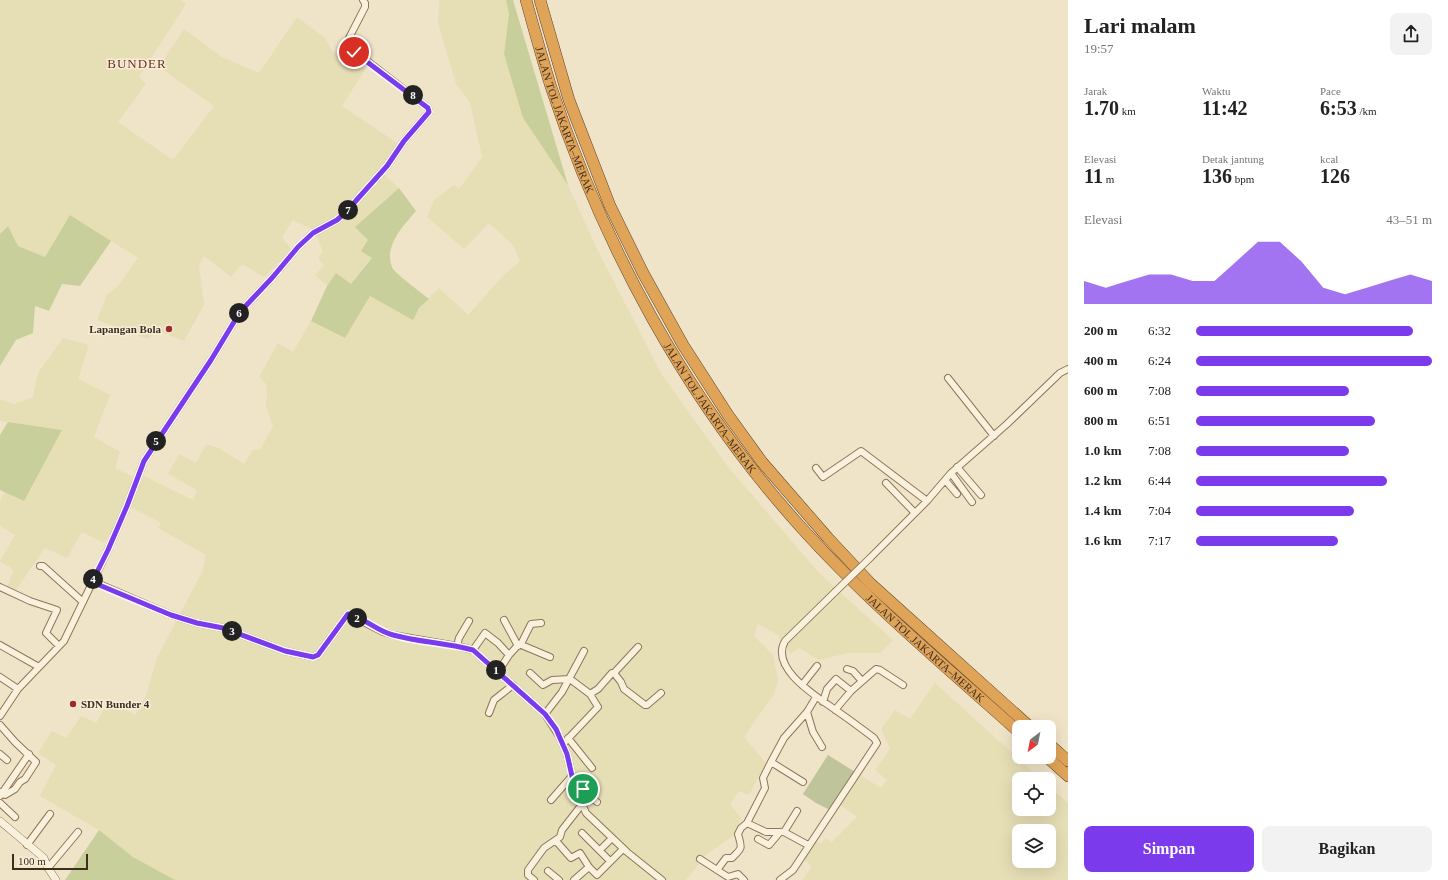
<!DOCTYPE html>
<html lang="id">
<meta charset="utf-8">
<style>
body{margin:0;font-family:"Times New Roman",serif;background:#f2f2f2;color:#222;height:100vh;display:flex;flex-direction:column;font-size:15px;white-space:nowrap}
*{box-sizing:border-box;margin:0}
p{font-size:13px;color:#767676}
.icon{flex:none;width:22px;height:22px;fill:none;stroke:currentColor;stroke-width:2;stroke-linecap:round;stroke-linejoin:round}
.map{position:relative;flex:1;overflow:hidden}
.details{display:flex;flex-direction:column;background:#fff;width:380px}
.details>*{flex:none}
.needle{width:26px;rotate:212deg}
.buttons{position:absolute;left:1012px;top:720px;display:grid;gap:8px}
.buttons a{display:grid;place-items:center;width:44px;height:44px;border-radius:8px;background:#fff;box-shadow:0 4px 16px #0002;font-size:20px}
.scale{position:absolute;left:12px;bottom:10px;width:76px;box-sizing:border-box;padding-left:4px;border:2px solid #3d2e20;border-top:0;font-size:11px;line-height:14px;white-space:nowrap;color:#3d2e20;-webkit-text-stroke:3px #f7eed8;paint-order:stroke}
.pin{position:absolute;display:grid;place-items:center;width:34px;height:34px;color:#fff;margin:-17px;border:2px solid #fff;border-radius:50%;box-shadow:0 1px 4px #0007}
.km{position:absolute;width:20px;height:20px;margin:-10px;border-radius:50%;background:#222;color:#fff;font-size:11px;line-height:20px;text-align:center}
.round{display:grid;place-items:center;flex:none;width:42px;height:42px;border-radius:8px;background:#f2f2f2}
.headline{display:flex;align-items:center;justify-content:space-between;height:68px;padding:0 16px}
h1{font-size:22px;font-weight:600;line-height:30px}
.stats{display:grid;grid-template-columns:repeat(3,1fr);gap:6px;height:68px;padding:4px 16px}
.stats div{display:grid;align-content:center}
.stats b{font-size:20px;font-weight:600}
.stats small{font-size:11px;font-weight:400}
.stats p{font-size:11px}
.chart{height:112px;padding:8px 16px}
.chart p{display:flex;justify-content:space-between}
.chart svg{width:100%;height:72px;margin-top:4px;fill:#7c3aed;opacity:.7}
.button{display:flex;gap:8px;margin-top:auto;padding:8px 16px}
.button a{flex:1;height:46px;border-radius:8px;background:#7c3aed;color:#fff;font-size:16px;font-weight:600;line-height:46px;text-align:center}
.button a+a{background:#f2f2f2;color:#222}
ul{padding:0 16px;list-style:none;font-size:13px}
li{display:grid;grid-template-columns:64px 48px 1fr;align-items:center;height:30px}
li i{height:10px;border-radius:5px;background:#7c3aed}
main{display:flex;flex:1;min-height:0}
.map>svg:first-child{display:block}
.farmland{fill:#e6deb5;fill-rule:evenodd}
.green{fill:#c9cf9b}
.cemetery{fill:#bfc49a}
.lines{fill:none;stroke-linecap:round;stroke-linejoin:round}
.minor-casing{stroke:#8d765c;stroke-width:8}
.tertiary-casing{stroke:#8d765c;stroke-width:8}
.motorway-casing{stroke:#5b4430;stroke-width:12}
.minor{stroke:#faf1dc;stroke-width:6}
.tertiary{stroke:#faf1dc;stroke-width:7}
.motorway{stroke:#e0a458;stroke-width:11}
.minor-bridge-casing{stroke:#8d765c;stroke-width:8;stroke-linecap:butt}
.minor-bridge{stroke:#faf1dc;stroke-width:6}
.route-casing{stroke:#fff;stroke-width:8}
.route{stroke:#7c3aed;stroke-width:5}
.poi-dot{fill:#9e2a2b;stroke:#f7eed8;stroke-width:1.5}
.labels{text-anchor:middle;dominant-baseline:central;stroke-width:3;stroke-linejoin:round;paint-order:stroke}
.street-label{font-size:11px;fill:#3d2e20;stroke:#f7eed8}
.poi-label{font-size:11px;font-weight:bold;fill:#3d2e20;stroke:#f7eed8;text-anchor:end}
.quarter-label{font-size:13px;letter-spacing:1px;fill:#6b2e1e;stroke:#f7eed8}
</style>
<main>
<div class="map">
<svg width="1068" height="880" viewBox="0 0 1068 880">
<rect width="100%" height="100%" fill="#f0e4c8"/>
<path class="farmland" d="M 0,0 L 181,0 L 186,4 L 139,77 L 146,84 L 118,122 L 173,160 L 214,106 L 159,67 L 184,29 L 222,57 L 259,73 L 297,17 L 325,38 L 332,51 L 365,70 L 342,106 L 400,145 L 380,171 L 399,188 L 356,226 L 368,240 L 372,258 L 351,284 L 336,274 L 327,286 L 315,275 L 324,266 L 318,257 L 323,251 L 313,230 L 293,220 L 282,237 L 292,250 L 264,277 L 242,264 L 231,277 L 204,256 L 199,265 L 204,305 L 184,341 L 157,330 L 148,339 L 97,320 L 107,295 L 117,287 L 138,258 L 70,215 L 45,257 L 18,246 L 8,226 L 0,234 Z
M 439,0 L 506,0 L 509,14 L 504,54 L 523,118 L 568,185 L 597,249 L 662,375 L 729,468 L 820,574 L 893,640 L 880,653 L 848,653 L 819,660 L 799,648 L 790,654 L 778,635 L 758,624 L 754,636 L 773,655 L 778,680 L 774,694 L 744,737 L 766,763 L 749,795 L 739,791 L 730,804 L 741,818 L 734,835 L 706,855 L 686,880 L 175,880 L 133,857 L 99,830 L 40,796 L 56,765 L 38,753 L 52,731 L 66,738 L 81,716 L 96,723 L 109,700 L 135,715 L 146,696 L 157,658 L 203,570 L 206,555 L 158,528 L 161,523 L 130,507 L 104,543 L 82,532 L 67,558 L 45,548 L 16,590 L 7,587 L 14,570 L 0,561 L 15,535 L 0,526 L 0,501 L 5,492 L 24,500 L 62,430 L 0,421 L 0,399 L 14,404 L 33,397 L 38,373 L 63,338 L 89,345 L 78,379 L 110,395 L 94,437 L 120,452 L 115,468 L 141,481 L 144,476 L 193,500 L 197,490 L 168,474 L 179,454 L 196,463 L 206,444 L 219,448 L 244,464 L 253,450 L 260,450 L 273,426 L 266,407 L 267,394 L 266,384 L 259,377 L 278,343 L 293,352 L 311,321 L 345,338 L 370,296 L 413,319 L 419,308 L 439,288 L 468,315 L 502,277 L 520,261 L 513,245 L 489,223 L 464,249 L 427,217 L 434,200 L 454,185 L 459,189 L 482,157 L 470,102 L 456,84 L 438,23 Z
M 935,683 L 1041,779 L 1019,779 L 1019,809 L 1049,809 L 1049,786 L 1068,803 L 1068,880 L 802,880 L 812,866 L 803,859 L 816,841 L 821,844 L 825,838 L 832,842 L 857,817 L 836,802 L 816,803 L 803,794 L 828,755 L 881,788 L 887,780 L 875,770 L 890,749 L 881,729 L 895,710 L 910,719 ZM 1019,831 L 1049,831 L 1049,861 L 1019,861 Z"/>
<path class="green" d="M 506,0 L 513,0 L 568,185 L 523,118 L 504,54 L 509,14 Z
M 399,188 L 416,211 C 403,226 382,248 393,269 C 396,274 422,293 429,299 L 419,308 L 413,320 L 370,296 L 345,338 L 311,321 L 327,286 L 336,273 L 351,284 L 372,258 L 361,251 L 368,240 L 355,227 Z
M 70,215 L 111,241 L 80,286 L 62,284 L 49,311 L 35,306 L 33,333 L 16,340 L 0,366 L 0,234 L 8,226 L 18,246 L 45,257 Z
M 8,422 L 62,430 L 24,501 L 0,490 L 0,435 Z
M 99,830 L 133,857 L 175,880 L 65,880 Z"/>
<path class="cemetery" d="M 828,755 L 855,772 L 830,810 L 816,803 L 803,794 Z"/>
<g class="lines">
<defs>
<path id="minor" d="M 948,378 L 994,436
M 957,467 L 981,495
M 816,468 L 823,477 L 861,451 L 927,501
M 951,473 L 972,502
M 945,480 L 957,494
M 886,483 L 915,513
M 870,558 L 927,501 L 951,473 L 1007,424 L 1060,373 L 1068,369
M 40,566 L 43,566 L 83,602
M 92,581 L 171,615 L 197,623 L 223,628 L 285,651 L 313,657 L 318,655 L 348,614 L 383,632 L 393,635 L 457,646 L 473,650 L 545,714 L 559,736 L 567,754 L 572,776 L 586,793 L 583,806 L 586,813 L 627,852 L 662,880
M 0,587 L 30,601 L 57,610 L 46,633 L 59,646
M 504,620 L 518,646
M 521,644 L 531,624 L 541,623
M 0,645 L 39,667
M 457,646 L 459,638 L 469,621
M 473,650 L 485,633 L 498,643 L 509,655
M 847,669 L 853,671 L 862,681
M 498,672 L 509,655 L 519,644 L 550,657
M 530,673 L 543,685 L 552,680 L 570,679 L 590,694
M 614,673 L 638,647
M 0,677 L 18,689
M 802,685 L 817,666
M 816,697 L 807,712 L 813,732 L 822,747
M 823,702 L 827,689 L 836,679 L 851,691
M 835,710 L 851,691 L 876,669 L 880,670 L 903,685
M 489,713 L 494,700 L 513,685
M 545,714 L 562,692 L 584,651
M 0,716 L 18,689 L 64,641 L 108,550 L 127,506 L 144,461 L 211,360 L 240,312 L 272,278 L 298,247 L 313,233 L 337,220 L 345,213 L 387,166 L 404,141 L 429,112 L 428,108 L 349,47 L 347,42 L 349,38 L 365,7 L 365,3 L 363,0
M 0,725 L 15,742 L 36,762 L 25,779 L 20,782 L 15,789 L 5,795 L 0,792
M 568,738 L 592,768
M 563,744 L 598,707 L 590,694 L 598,689 L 612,673 L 614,673 L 621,682 L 624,689 L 645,705 L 647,705 L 661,693
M 0,754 L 7,760
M 771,762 L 763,778 L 765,788 L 747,823 L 766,832 L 784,832 L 808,845
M 803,782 L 771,762 L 784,738 L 807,712
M 586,793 L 597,802
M 0,796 L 29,754
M 551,800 L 572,776
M 0,803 L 15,817
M 784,832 L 797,811
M 582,833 L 610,861
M 758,839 L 769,845 L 780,832
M 556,841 L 571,858 L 580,853 L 589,867
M 27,845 L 50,814
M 600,850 L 612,838
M 700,859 L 728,877 L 738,874 L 744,880
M 48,868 L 78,832
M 717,870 L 726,858 L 732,858 C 743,847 742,849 738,834 L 741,828 L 747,823
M 548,871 L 559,880
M 534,880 L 528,875 L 528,870 L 544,848 L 560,837 L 562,830 L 583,803
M 574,880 L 589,867 L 597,875 L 623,849
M 780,880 L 793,870 L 877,743 L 874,738 C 862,729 850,720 837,711 C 819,698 769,669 785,641 L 835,592"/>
<path id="tertiary" d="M 0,821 L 44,858 L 48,868 L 56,880"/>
<g id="motorway">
<path id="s1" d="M 526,0 C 534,29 542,58 551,87 C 604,247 686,399 799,525 C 866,600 944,665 1019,732"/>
<path d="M 540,0 L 569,100 L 610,206 L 643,273 L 683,345 L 728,415 L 762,462 L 828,538 L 871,584 L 1030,727"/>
<path d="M 1049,744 L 1068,761"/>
<path d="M 1047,757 L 1068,776"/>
</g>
</defs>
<use href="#minor" class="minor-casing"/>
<use href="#tertiary" class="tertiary-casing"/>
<use href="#motorway" class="motorway-casing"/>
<use href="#minor" class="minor"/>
<use href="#tertiary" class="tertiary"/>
<use href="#motorway" class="motorway"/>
<defs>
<path id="minor-bridge" d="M 835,592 L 870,558"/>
</defs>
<use href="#minor-bridge" class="minor-bridge-casing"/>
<use href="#minor-bridge" class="minor-bridge"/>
</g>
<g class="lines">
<defs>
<path id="route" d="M 354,52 L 428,108 L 429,112 L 404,141 L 387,166 L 345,213 L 337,220 L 313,233 L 298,247 L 272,278 L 240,312 L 211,360 L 144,461 L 127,506 L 108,550 L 92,582 L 171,615 L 197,623 L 223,628 L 285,651 L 313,657 L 318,655 L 348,614 C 363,617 377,631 393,635 C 419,642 446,643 473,650 L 545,714 L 556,729 L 567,754 L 572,776 L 583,789"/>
</defs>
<use href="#route" class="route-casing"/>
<use href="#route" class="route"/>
</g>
<g class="poi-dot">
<circle cx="169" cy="329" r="4"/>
<circle cx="73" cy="704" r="4"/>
</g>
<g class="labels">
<g class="street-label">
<text stroke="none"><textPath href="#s1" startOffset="126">JALAN TOL JAKARTA–MERAK</textPath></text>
<text stroke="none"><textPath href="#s1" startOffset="450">JALAN TOL JAKARTA–MERAK</textPath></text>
<text stroke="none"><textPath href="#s1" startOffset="774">JALAN TOL JAKARTA–MERAK</textPath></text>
</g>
<g class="poi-label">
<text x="161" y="329">Lapangan Bola</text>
<text x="81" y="704" text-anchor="start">SDN Bunder 4</text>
</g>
<g class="quarter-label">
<text x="137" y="63">BUNDER</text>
</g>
</g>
</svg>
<div class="buttons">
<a><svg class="needle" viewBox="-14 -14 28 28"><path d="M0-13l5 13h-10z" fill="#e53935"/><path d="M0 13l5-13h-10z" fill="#767676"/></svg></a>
<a><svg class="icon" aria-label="locate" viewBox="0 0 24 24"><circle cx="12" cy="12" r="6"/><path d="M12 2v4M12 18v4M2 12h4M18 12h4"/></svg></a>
<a><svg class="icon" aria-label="layers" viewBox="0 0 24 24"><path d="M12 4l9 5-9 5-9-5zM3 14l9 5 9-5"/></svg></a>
</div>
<div class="scale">100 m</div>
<div class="pin" style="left:583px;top:789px;background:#1e9e55"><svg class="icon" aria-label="arrive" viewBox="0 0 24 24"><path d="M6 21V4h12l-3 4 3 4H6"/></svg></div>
<div class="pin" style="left:354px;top:52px;background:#d93025"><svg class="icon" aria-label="check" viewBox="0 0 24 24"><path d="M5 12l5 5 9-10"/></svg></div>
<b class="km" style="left:496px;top:670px">1</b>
<b class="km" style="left:357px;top:618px">2</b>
<b class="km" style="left:232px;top:631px">3</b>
<b class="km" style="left:93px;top:579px">4</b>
<b class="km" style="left:156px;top:441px">5</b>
<b class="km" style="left:239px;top:313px">6</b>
<b class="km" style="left:348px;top:210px">7</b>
<b class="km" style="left:413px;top:95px">8</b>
</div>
<section class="details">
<div class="headline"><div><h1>Lari malam</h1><p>19:57</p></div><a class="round"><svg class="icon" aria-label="share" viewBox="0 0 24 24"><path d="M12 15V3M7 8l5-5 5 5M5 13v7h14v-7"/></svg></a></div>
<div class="stats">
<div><p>Jarak</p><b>1.70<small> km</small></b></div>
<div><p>Waktu</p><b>11:42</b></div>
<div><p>Pace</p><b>6:53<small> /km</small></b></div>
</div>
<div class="stats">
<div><p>Elevasi</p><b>11<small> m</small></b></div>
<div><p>Detak jantung</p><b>136<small> bpm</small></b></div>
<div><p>kcal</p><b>126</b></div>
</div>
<div class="chart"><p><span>Elevasi</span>43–51 m</p>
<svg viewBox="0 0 160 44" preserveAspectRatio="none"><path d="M0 44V30L10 34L20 30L30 26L40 26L50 30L60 30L70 18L80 6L90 6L100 18L110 34L120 38L130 34L140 30L150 26L160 30V44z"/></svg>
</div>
<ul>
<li><b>200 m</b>6:32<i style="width:92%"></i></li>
<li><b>400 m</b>6:24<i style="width:100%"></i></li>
<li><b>600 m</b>7:08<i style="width:65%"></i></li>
<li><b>800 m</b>6:51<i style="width:76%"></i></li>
<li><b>1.0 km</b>7:08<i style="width:65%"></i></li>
<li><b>1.2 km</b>6:44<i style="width:81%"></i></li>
<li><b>1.4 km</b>7:04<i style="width:67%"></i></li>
<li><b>1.6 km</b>7:17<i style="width:60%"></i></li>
</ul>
<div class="button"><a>Simpan</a><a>Bagikan</a></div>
</section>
</main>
